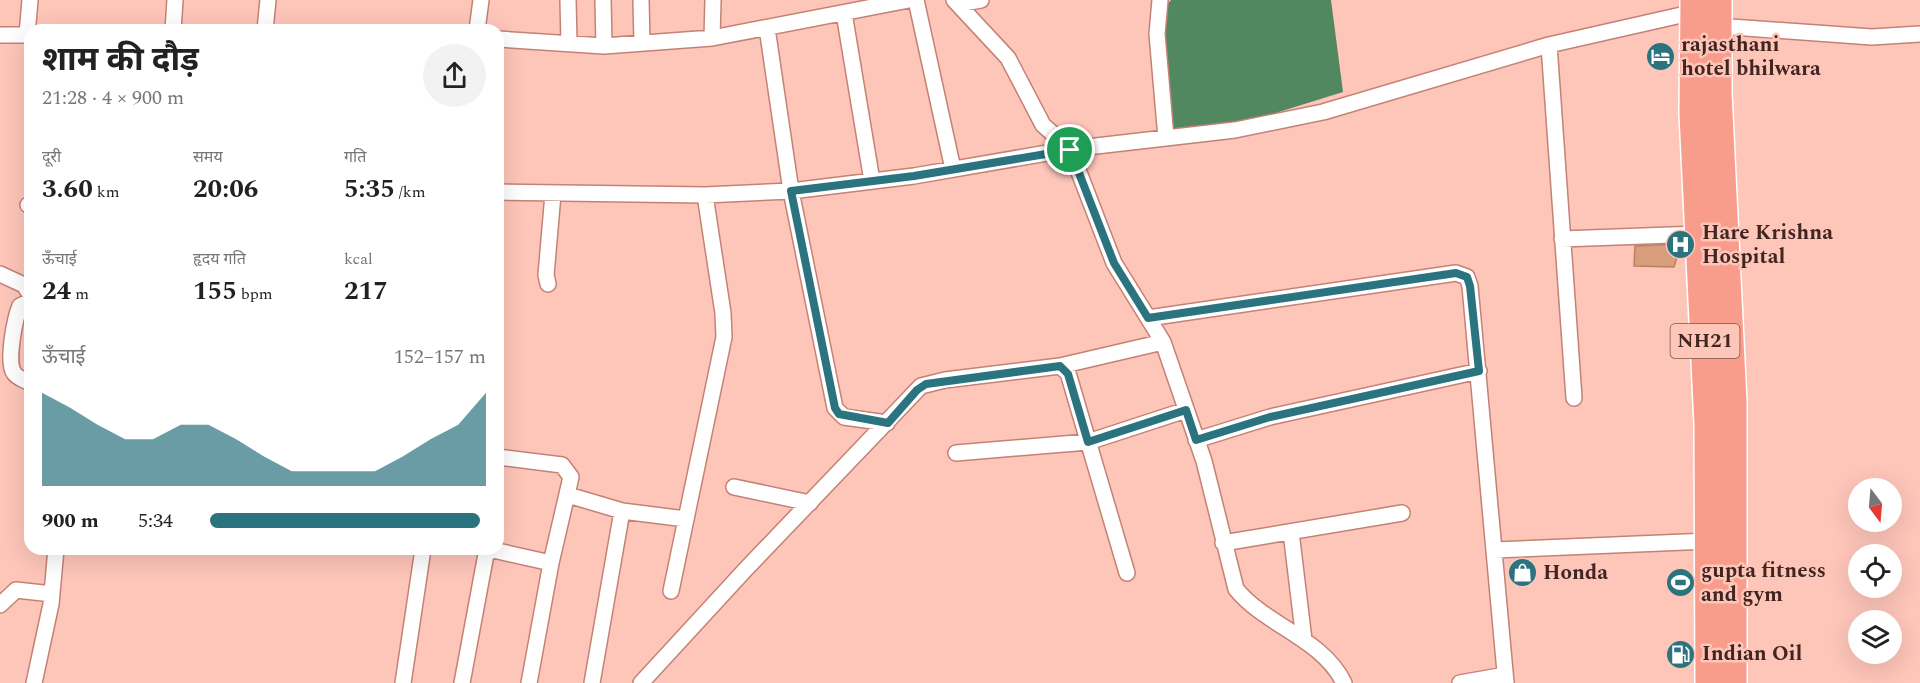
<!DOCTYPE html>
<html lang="hi">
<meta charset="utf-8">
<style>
body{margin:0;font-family:Spectral,"Noto Sans Devanagari",serif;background:#f2f2f2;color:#222;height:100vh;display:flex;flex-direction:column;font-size:22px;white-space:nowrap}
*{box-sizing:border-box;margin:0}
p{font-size:20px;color:#767676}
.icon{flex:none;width:33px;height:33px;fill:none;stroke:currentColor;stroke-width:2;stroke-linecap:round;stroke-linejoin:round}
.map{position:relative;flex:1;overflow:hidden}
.details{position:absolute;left:24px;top:24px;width:480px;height:531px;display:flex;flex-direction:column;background:#fff;border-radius:18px;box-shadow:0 6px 24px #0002}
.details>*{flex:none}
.needle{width:39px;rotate:164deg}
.fabs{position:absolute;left:1848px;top:478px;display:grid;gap:12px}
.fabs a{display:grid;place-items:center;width:54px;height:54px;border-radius:50%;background:#fff;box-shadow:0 6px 24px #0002;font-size:30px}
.pin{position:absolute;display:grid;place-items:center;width:51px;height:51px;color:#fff;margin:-26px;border:3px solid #fff;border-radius:50%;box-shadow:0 2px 6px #0007}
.round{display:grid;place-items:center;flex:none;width:63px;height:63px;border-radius:32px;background:#f2f2f2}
.overview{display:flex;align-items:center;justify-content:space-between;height:102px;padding:0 18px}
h1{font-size:33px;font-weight:700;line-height:45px}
.figures{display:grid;grid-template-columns:repeat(3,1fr);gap:9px;height:102px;padding:6px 18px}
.figures div{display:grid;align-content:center}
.figures b{font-size:26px;font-weight:700}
.figures small{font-size:16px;font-weight:400}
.figures p{font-size:16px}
.chart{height:168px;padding:12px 18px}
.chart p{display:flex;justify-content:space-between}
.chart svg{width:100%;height:108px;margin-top:6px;fill:#2c7380;opacity:.7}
ul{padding:0 18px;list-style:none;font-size:20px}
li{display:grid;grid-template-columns:96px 72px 1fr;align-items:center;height:45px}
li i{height:15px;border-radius:8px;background:#2c7380}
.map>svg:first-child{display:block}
.water{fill:#518860}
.building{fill:#d89d7b;stroke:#ba815f;stroke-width:1.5}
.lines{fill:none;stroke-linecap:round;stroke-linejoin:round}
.street-casing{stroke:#c48275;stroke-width:18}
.highway-casing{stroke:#fff;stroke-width:30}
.street{stroke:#fff;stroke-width:15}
.highway{stroke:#f89d8b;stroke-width:27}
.route-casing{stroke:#fff;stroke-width:12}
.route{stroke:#2c7380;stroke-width:8}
.labels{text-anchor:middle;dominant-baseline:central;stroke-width:5;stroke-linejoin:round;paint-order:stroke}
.shield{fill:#fec5b9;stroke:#79554e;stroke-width:1.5}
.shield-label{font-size:20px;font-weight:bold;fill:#402520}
.poi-label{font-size:21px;font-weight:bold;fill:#402520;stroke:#fec5b9;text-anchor:start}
</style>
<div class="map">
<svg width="1920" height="683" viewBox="0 0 1920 683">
<rect width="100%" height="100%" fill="#fec5b9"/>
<path class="water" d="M 1171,0 L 1331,0 L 1343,92 L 1247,122 L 1168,130 L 1160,13 Z"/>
<path class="building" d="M 1681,244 L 1674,267 L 1634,266 L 1635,246 Z"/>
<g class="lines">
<defs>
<path id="street" d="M 568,0 L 569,43
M 603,0 L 604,46
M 641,0 L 642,43
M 916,0 L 953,169
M 954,0 L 1008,58 L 1043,125 L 1070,149 L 1114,263 L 1163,342 L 1204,461 L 1236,589 C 1266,626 1322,638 1344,683
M 1160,0 L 1157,34 L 1166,138
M 958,4 L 981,0
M 844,13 L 872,181
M 1717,26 L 1872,37 L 1920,34
M 767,28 L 791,191 L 835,408 L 844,417 L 887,423
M 173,30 L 175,0
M 265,30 L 268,0
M 477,30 L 481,0
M 0,35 L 30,35
M 27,35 L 30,0
M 712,38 L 713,0
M 498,39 L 604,46 L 712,38 L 909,0
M 1549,45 L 1574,398
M 498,192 L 705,195 L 791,191 L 914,176 L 1070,149 L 1235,130 L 1323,112 L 1549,45 L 1699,11
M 28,205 L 30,205
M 1562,239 L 1698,234
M 0,274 L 24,285 L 30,294
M 548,284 L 546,275 L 553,194
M 30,301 L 20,306 C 15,318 6,362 14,373 C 17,378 25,380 30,383
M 1148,318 L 1456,273 L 1467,277 L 1470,286 L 1506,683
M 1060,366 L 1068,373 L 1127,573
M 1196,440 L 1270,417 L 1479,371
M 956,453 L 1088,442 L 1186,410
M 498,457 L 562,465 L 571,477 L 551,563 L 529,683
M 734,487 L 810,503
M 568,495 L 622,511 L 686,519
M 1291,532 L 1304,640
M 1223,543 L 1402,513
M 1495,550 L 1709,541
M 671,591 L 724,337 L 723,313 L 705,195
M 0,605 L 16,590 L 52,594
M 34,683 L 51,604 L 56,549
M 403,683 L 423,549
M 462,683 L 486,554 L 493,550 L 551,563
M 592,683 L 622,511
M 641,683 L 745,570 L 921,386 L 945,380 L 1060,366 L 1163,342
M 1460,683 L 1505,675"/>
<path id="highway" d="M 1694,0 L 1693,114 L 1708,424 L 1709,683
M 1718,0 L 1718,93 L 1733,402 L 1733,683"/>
</defs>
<use href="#street" class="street-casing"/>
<use href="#highway" class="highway-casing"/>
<use href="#street" class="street"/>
<use href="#highway" class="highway"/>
</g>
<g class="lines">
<defs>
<path id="route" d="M 1070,150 L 1114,263 L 1148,318 L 1456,273 L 1467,277 L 1470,286 L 1479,371 L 1270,417 L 1196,440 L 1186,410 L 1088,442 L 1068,374 L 1060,366 L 926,384 L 917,390 L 888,423 L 839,414 L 835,408 L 791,191 L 914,176 Z"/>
</defs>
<use href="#route" class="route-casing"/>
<use href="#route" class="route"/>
</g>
<defs>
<symbol id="hotel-disc" viewBox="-11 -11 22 22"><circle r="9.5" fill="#2c7380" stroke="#fec5b9"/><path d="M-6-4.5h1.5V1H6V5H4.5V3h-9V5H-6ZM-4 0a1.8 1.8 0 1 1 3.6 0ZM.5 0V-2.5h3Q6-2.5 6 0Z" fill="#fff"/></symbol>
<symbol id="hospital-disc" viewBox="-11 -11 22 22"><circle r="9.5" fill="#2c7380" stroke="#fec5b9"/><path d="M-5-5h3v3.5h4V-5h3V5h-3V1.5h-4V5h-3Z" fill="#fff"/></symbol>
<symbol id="shop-disc" viewBox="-11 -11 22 22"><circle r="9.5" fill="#2c7380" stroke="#fec5b9"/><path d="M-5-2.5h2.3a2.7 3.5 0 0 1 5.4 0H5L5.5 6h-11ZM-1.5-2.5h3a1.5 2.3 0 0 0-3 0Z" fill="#fff"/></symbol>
<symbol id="stadium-disc" viewBox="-11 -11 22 22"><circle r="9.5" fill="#2c7380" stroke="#fec5b9"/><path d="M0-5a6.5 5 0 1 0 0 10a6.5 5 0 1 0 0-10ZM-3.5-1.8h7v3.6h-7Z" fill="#fff"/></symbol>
<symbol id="fuel-disc" viewBox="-11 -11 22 22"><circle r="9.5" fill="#2c7380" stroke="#fec5b9"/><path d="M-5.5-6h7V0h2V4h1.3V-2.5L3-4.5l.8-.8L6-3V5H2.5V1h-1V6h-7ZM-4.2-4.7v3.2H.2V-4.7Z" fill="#fff"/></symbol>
</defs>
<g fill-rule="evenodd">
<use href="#hotel-disc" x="1644" y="40" width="33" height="33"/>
<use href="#hospital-disc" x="1664" y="228" width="33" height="33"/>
<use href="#shop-disc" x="1506" y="556" width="33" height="33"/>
<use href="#stadium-disc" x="1664" y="566" width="33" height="33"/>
<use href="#fuel-disc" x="1664" y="638" width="33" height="33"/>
</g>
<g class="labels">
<rect class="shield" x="1670.5" y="324" width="69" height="34" rx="4.5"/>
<g class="shield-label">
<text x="1705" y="341">NH21</text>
</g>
<g class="poi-label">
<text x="1681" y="45">rajasthani<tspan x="1681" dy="24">hotel bhilwara</tspan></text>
<text x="1702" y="233">Hare Krishna<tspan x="1702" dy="24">Hospital</tspan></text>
<text x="1701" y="571">gupta fitness<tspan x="1701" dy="24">and gym</tspan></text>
<text x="1543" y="573">Honda</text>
<text x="1702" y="654">Indian Oil</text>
</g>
</g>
</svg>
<div class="fabs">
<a><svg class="needle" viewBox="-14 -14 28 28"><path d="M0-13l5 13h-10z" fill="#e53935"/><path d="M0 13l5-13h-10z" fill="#767676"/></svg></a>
<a><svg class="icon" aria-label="locate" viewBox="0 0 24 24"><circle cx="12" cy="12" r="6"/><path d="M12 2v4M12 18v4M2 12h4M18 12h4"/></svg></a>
<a><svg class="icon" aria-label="layers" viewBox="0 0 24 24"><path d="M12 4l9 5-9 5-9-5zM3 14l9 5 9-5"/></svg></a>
</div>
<div class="pin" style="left:1070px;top:150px;background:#1e9e55"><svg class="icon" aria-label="arrive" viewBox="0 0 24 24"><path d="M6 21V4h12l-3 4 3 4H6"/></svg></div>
<section class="details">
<div class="overview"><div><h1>शाम की दौड़</h1><p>21:28 · 4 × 900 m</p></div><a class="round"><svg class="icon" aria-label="share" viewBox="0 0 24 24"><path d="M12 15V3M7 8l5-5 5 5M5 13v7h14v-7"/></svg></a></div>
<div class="figures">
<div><p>दूरी</p><b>3.60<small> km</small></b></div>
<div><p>समय</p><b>20:06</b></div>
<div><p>गति</p><b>5:35<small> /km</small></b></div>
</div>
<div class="figures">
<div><p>ऊँचाई</p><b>24<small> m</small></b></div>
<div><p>हृदय गति</p><b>155<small> bpm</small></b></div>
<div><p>kcal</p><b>217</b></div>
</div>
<div class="chart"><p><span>ऊँचाई</span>152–157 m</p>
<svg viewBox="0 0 160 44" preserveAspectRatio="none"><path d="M0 44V6L10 12L20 19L30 25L40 25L50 19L60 19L70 25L80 32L90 38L100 38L110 38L120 38L130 32L140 25L150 19L160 6V44z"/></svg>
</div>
<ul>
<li><b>900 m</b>5:34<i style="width:98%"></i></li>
</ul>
</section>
</div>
